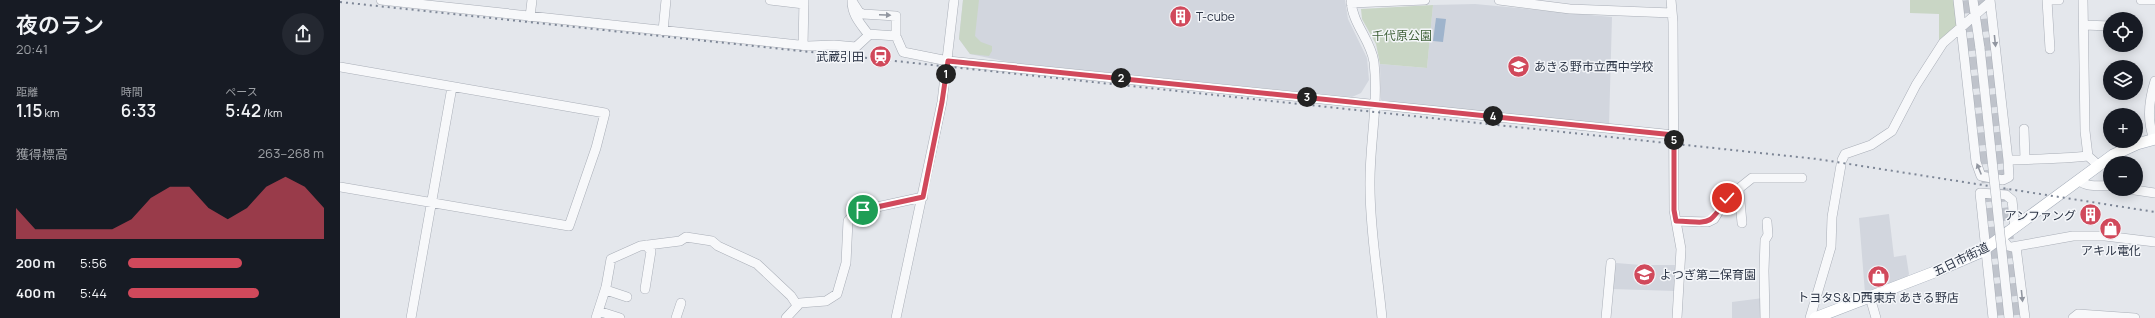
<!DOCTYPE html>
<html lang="ja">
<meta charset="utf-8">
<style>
body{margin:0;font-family:Manrope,"Noto Sans JP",sans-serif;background:#242831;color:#f1f3f6;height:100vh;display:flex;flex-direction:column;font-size:15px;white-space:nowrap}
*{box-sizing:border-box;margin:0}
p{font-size:13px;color:#9ea1a6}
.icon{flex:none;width:22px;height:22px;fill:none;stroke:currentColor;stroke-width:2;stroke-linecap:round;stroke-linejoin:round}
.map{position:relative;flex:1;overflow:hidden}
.panel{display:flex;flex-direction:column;background:#171b24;width:340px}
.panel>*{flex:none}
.buttons{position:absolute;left:1763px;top:12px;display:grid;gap:8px}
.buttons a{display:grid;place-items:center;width:40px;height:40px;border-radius:50%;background:#171b24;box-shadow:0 2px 10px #0003;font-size:20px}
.pin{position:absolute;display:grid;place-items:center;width:34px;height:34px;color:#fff;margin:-17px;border:2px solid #fff;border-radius:50%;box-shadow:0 1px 4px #0007}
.km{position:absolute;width:20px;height:20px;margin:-10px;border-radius:50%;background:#222;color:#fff;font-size:11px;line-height:20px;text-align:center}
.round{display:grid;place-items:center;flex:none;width:42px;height:42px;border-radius:21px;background:#242831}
.head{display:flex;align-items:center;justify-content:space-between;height:68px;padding:0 16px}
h1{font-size:22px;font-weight:600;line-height:30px}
.metrics{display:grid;grid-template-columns:repeat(3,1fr);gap:6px;height:68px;padding:4px 16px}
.metrics div{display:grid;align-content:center}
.metrics b{font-size:17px;font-weight:600}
.metrics small{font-size:11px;font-weight:400}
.metrics p{font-size:11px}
.chart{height:112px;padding:8px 16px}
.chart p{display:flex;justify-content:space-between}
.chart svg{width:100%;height:72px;margin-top:4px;fill:#d1495b;opacity:.7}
ul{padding:0 16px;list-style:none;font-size:13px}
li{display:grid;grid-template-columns:64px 48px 1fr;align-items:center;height:30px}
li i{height:10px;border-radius:5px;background:#d1495b}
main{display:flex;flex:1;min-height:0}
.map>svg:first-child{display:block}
.built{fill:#d2d6de}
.green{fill:#c9d6c5}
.water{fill:#9fb4cc}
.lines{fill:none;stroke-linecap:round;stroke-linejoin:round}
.highway-tunnel{stroke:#bfc3cb;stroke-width:13;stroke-dasharray:13 6;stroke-linecap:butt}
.minor-casing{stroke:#a9aeb7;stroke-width:10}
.major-casing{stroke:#a3abb8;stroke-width:12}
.minor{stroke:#f7f8fa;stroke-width:9}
.major{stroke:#fff;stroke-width:11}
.rail{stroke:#7d8696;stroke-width:2;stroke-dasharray:2 4;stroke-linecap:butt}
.minor-bridge-casing{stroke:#a9aeb7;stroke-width:10;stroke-linecap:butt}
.minor-bridge{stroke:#f7f8fa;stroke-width:9}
.oneway{fill:#9196a0}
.route-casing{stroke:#fff;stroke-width:8}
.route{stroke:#d1495b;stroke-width:5}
.labels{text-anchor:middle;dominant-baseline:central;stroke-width:3;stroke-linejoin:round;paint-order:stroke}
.poi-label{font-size:12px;fill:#2b3445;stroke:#f4f6f9;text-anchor:start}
.park-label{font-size:12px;fill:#3f6138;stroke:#f4f6f9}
.street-label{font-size:12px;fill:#2b3445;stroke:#f4f6f9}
</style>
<main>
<section class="panel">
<div class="head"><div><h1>夜のラン</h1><p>20:41</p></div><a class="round"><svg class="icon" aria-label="share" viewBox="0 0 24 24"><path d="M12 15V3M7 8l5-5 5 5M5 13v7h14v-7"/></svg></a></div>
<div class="metrics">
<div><p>距離</p><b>1.15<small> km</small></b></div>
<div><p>時間</p><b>6:33</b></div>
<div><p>ペース</p><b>5:42<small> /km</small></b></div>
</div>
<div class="chart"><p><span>獲得標高</span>263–268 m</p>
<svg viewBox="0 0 160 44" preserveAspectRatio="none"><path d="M0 44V25L10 38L20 38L30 38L40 38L50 38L60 32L70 19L80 12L90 12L100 25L110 32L120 25L130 12L140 6L150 12L160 25V44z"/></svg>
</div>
<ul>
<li><b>200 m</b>5:56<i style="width:58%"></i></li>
<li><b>400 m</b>5:44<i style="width:67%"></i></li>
</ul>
</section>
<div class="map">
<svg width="1815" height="318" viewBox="0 0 1815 318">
<rect width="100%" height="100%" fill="#e4e7ec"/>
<path class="built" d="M 623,0 L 1005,0 L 1008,19 L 1027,58 L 1029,80 L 1021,93 L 1012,97 L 673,63 L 630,54 L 619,39 Z
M 1135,4 L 1272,17 L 1269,126 L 1044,102 L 1041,100 L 1040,64 L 1087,68 L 1093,5 Z
M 1549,214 L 1554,257 L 1566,255 L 1569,274 L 1567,277 L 1525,293 L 1519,218 Z
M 1276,263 L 1301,265 L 1335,265 L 1335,291 L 1272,289 L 1274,266 Z
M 1423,298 L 1424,318 L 1392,318 L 1392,302 Z"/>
<path class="green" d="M 623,0 L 639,0 L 635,36 L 641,42 L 652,46 L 652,51 L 649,56 L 630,54 L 619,39 Z
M 1570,0 L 1614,0 L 1617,28 L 1599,45 L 1599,14 L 1570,13 Z
M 1093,5 L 1087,68 L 1040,64 L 1036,44 L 1022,19 L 1021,9 Z"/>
<path class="water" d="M 1096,18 L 1106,19 L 1103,42 L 1093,41 Z"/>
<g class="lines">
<path class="highway-tunnel" d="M 1628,0 L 1663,318
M 1641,0 L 1676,318"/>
<defs>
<path id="minor" d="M 41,0 L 468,46 L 494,45 L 516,47 L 530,34
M 430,0 L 464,4
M 1011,0 C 1012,24 1031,40 1034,62 C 1039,105 1029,145 1030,187 C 1030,231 1038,275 1042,318
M 1159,0 L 1230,9 L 1332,13
M 1331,0 L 1333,22 L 1334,210 L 1341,249 L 1337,318
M 1618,0 L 1636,162 L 1641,176 L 1663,180 L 1669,177 L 1668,160 L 1650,0
M 1633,0 L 1640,48
M 1707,0 L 1710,49
M 1707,0 L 1719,0
M 1743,0 L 1745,131 L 1748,156 L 1758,165
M 1801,0 L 1815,0
M 512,1 L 519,12 L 523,14 L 556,16 L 556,36 L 528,34 C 520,23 512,15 512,1 L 512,0
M 1011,3 L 1085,0
M 190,17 L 192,0
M 1744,25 L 1770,26
M 323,31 L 326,0
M 556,36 L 563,52 L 608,61 L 1334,135
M 463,46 L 464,0
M 0,67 L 265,113 L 256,148 L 229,226 L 0,187
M 1684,129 L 1685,159
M 1814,139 C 1807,121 1809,100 1815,81
M 1502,160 L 1505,154 L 1531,145 L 1552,131 L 1576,85 L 1603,43 L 1650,2
M 1668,160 C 1695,159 1721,159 1748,156
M 1739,180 C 1746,188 1760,185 1770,186
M 1788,189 L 1815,193
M 1399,190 L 1402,223
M 1336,221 L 1368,222 L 1374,219 L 1387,198 L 1412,178 L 1462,178
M 1661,238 L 1668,246 L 1672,247 L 1733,236 L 1765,236 L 1815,242
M 1676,247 L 1685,318
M 305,289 L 311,251 L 306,245
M 266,290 L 287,297
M 1530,297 L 1536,318
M 258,311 L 280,318
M 71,318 L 112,87
M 256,318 L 266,287 L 271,259 L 300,246 L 340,241 L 346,237 L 372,241 L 378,246 L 417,264 L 451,296 L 457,305
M 336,318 L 341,303
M 446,318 L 460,303 L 486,301 L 497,294 L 506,263 L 508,221 L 514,214 L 523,210 L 583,197
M 556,318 L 602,102 L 614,0
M 1266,318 L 1271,263
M 1425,318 L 1424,271 L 1425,240 L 1428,235 L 1427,222
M 1470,318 L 1491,247 L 1492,217 L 1501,165
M 1653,318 L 1640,193 L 1666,195 L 1672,200 L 1675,228
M 1733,318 L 1738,314 L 1795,318"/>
<path id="major" d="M 1475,318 L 1597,271 L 1641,252 L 1773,155 L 1797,144 L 1815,139"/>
</defs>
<use href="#minor" class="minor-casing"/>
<use href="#major" class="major-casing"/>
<use href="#minor" class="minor"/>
<use href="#major" class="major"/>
<path class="rail" d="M 0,2 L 1477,159 L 1815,212"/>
<defs>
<path id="minor-bridge" d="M 1640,48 L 1669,318"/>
</defs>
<use href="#minor-bridge" class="minor-bridge-casing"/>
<use href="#minor-bridge" class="minor-bridge"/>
</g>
<defs><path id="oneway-solid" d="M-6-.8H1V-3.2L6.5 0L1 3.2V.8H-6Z"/></defs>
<g class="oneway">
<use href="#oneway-solid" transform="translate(545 15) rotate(2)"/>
<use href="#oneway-solid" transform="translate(1655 41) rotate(84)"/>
<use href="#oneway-solid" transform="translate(1639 169) rotate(-112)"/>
<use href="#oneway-solid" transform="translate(1682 296) rotate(84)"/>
</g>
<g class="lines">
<defs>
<path id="route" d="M 523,210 L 583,197 L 602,102 L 608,61 L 1334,135 L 1334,210 L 1336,221 C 1369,222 1368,228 1387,198"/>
</defs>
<use href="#route" class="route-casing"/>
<use href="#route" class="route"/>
</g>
<defs>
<symbol id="building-disc" viewBox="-11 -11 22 22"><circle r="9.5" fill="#d1495b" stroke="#f4f6f9"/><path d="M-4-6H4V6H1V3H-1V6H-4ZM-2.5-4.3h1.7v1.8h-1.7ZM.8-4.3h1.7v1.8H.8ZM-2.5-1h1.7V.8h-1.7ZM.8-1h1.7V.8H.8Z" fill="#fff"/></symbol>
<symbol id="station-disc" viewBox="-11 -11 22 22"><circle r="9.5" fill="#d1495b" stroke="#f4f6f9"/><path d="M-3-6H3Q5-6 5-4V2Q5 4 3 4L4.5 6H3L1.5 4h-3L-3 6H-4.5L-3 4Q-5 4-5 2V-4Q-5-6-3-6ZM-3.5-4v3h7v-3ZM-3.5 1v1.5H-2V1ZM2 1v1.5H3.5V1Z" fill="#fff"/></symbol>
<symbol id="school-disc" viewBox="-11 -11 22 22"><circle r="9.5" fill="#d1495b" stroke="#f4f6f9"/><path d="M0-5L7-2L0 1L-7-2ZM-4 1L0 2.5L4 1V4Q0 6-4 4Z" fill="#fff"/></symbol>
<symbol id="shop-disc" viewBox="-11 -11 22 22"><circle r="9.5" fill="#d1495b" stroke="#f4f6f9"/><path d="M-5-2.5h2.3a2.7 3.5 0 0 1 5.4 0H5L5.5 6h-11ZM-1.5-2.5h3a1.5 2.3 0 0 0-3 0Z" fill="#fff"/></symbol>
</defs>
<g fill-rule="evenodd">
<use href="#building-disc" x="828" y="4" width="25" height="25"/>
<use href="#station-disc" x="528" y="44" width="25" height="25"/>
<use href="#school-disc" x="1166" y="54" width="25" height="25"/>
<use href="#building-disc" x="1738" y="202" width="25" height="25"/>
<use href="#shop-disc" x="1758" y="216" width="25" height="25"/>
<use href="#school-disc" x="1292" y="262" width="25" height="25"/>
<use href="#shop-disc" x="1526" y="264" width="25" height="25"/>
</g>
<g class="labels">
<g class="poi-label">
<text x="856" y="16">T-cube</text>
<text x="524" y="56" text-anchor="end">武蔵引田</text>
<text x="1194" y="66">あきる野市立西中学校</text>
<text x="1736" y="215" text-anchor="end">アンファング</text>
<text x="1771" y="250" text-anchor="middle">アキル電化</text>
<text x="1320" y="274">よつぎ第二保育園</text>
<text x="1538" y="297" text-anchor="middle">トヨタS＆D西東京 あきる野店</text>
</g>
<g class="park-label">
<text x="1062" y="35">千代原公園</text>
</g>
<g class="street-label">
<text transform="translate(1621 259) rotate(-26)">五日市街道</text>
</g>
</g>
</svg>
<div class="buttons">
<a><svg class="icon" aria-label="locate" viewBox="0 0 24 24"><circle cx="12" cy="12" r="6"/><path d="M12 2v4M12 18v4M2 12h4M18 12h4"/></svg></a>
<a><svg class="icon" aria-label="layers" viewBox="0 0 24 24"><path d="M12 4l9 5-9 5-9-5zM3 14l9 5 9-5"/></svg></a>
<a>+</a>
<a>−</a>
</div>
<div class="pin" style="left:523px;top:210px;background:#1e9e55"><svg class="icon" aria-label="arrive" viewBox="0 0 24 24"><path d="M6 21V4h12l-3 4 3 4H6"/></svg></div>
<div class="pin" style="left:1387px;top:198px;background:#d93025"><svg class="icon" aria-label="check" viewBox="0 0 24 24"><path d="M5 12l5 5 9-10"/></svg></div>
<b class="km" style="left:606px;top:74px">1</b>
<b class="km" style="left:781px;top:78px">2</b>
<b class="km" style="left:967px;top:97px">3</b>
<b class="km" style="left:1153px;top:116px">4</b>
<b class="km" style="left:1334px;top:140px">5</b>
</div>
</main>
